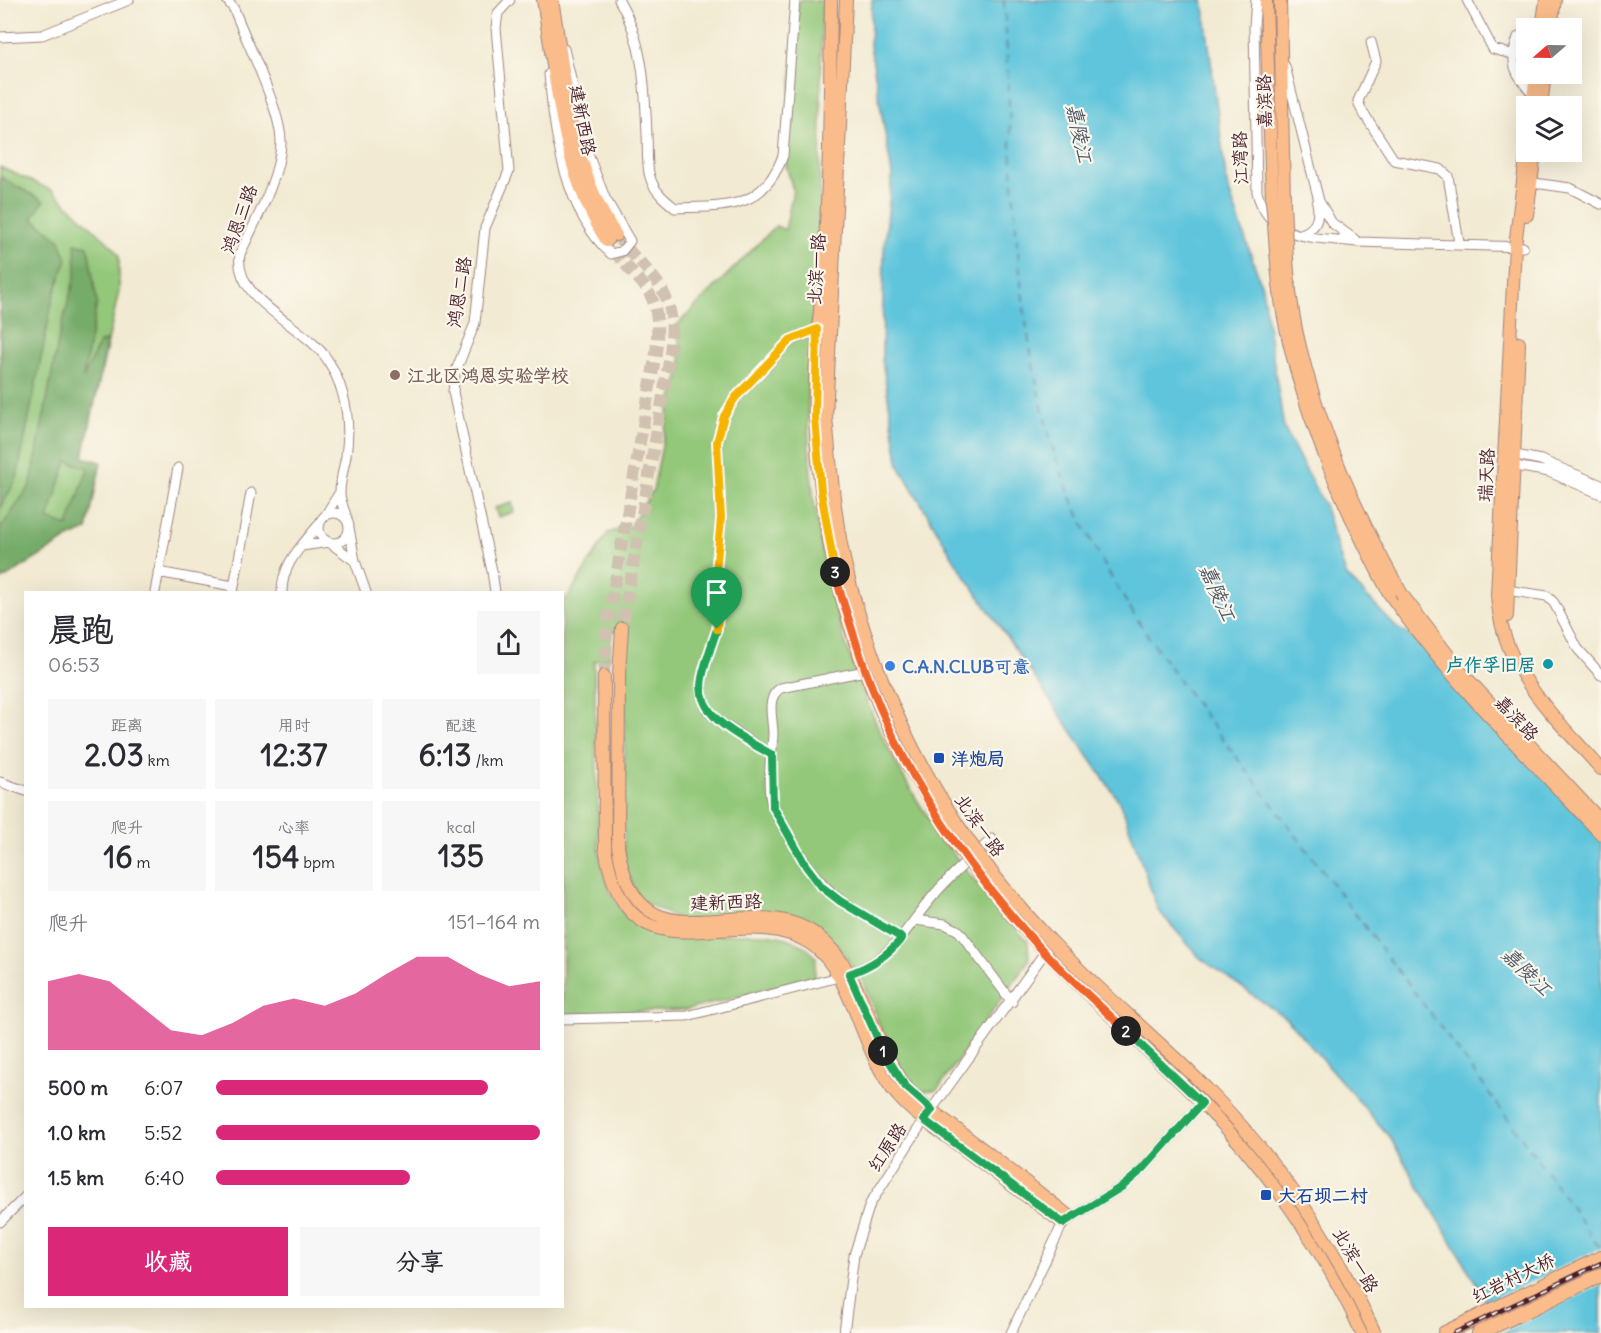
<!DOCTYPE html>
<html lang="zh">
<meta charset="utf-8">
<style>
body{margin:0;font-family:Delius,"LXGW WenKai TC",sans-serif;background:#f7f7f7;color:#2b2b33;height:100vh;display:flex;flex-direction:column;font-size:22px;white-space:nowrap}
*{box-sizing:border-box;margin:0}
p{font-size:20px;color:#7c7c81}
.icon{flex:none;width:33px;height:33px;fill:none;stroke:currentColor;stroke-width:2;stroke-linecap:round;stroke-linejoin:round}
.map{position:relative;flex:1;overflow:hidden}
.sheet{position:absolute;left:24px;top:591px;width:540px;height:717px;display:flex;flex-direction:column;background:#fff;border-radius:0px;box-shadow:0 6px 24px #0002}
.sheet>*{flex:none}
.needle{width:39px;rotate:250deg}
.tools{position:absolute;left:1516px;top:18px;display:grid;gap:12px}
.tools a{display:grid;place-items:center;width:66px;height:66px;border-radius:0px;background:#fff;box-shadow:0 6px 24px #0002;font-size:30px}
.pin{position:absolute;display:grid;place-items:center;width:51px;height:51px;color:#fff;margin:-62px -26px;border-radius:50% 50% 50% 0;rotate:-45deg;box-shadow:0 0 6px #0007}
.pin .icon{rotate:45deg}
.km{position:absolute;width:30px;height:30px;margin:-15px;border-radius:50%;background:#222;color:#fff;font-size:16px;line-height:30px;text-align:center}
.round{display:grid;place-items:center;flex:none;width:63px;height:63px;border-radius:0px;background:#f7f7f7}
.head{display:flex;align-items:center;justify-content:space-between;height:102px;padding:0 24px}
h1{font-size:33px;font-weight:800;line-height:45px}
.stats{display:grid;grid-template-columns:repeat(3,1fr);gap:9px;height:102px;padding:6px 24px}
.stats div{display:grid;align-content:center;border-radius:0px;background:#f7f7f7;text-align:center}
.stats b{font-size:30px;font-weight:800}
.stats small{font-size:16px;font-weight:400}
.stats p{font-size:16px}
.chart{height:168px;padding:12px 24px}
.chart p{display:flex;justify-content:space-between}
.chart svg{width:100%;height:108px;margin-top:6px;fill:#db2777;opacity:.7}
.primary-button{display:flex;gap:12px;margin-top:auto;padding:12px 24px}
.primary-button a{flex:1;height:69px;border-radius:0px;background:#db2777;color:#fff;font-size:24px;font-weight:800;line-height:69px;text-align:center}
.primary-button a+a{background:#f7f7f7;color:#2b2b33}
ul{padding:0 24px;list-style:none;font-size:20px}
li{display:grid;grid-template-columns:96px 72px 1fr;align-items:center;height:45px}
li i{height:15px;border-radius:8px;background:#db2777}
.map>svg:first-child{display:block}
.green{fill:#93c779;stroke:#6e7352;stroke-width:1.5}
.forest{fill:#76ac69;stroke:#60664a;stroke-width:1.5;fill-rule:evenodd}
.water{fill:#5fc5dc;stroke:#547284;stroke-width:1.5}
.pier{fill:#f2ead2}
.lines{fill:none;stroke-linecap:round;stroke-linejoin:round}
.ferry{stroke:#515969;stroke-width:1.5;stroke-dasharray:8 6;stroke-linecap:butt}
.major-tunnel{stroke:#d0c1b1;stroke-width:12;stroke-dasharray:12 6;stroke-linecap:butt}
.minor-casing{stroke:#9e847e;stroke-width:11}
.major-casing{stroke:#9e847e;stroke-width:14}
.highway-casing{stroke:#9e847e;stroke-width:16}
.minor{stroke:#fff;stroke-width:9}
.major{stroke:#fabc8b;stroke-width:12}
.highway{stroke:#fabc8b;stroke-width:14}
.rail-casing{stroke:#4a1f2b;stroke-width:4.5}
.rail{stroke:#fbf7ec;stroke-width:2;stroke-dasharray:7;stroke-linecap:butt}
.major-bridge-casing{stroke:#9e847e;stroke-width:14;stroke-linecap:butt}
.major-bridge{stroke:#fabc8b;stroke-width:12}
.split-1-casing{stroke:#fff;stroke-width:12}
.split-2-casing{stroke:#fff;stroke-width:12}
.split-3-casing{stroke:#fff;stroke-width:12}
.split-4-casing{stroke:#fff;stroke-width:12}
.split-1{stroke:#22a559;stroke-width:8}
.split-2{stroke:#22a559;stroke-width:8}
.split-3{stroke:#f0652b;stroke-width:8}
.split-4{stroke:#f5b400;stroke-width:8}
.education-dot{fill:#8d6e63;stroke:#fbf7ec;stroke-width:2}
.culture-dot{fill:#0f9aa8;stroke:#fbf7ec;stroke-width:2}
.shop-dot{fill:#3f7fe0;stroke:#fbf7ec;stroke-width:2}
.transit-dot{fill:#1a4fb4;stroke:#fbf7ec;stroke-width:2}
.labels{text-anchor:middle;dominant-baseline:central;stroke-width:4.5;stroke-linejoin:round;paint-order:stroke}
.street-label{font-size:18px;fill:#4a1f2b;stroke:#fbf7ec}
.education-label{font-size:18px;font-weight:bold;fill:#785e54;stroke:#fbf7ec;text-anchor:start}
.culture-label{font-size:18px;font-weight:bold;fill:#0d838f;stroke:#fbf7ec;text-anchor:end}
.shop-label{font-size:18px;font-weight:bold;fill:#366cbe;stroke:#fbf7ec;text-anchor:start}
.transit-label{font-size:18px;font-weight:bold;fill:#164399;stroke:#fbf7ec;text-anchor:start}
.water-label{font-size:20px;font-style:italic;fill:#515969;stroke:#fbf7ec}
</style>
<div class="map">
<svg width="1601" height="1333" viewBox="0 0 1601 1333">
<rect width="100%" height="100%" fill="#fbf7ec"/>
<filter id="ink" filterUnits="userSpaceOnUse"><feTurbulence type="fractalNoise" baseFrequency=".0167" numOctaves="2"/><feDisplacementMap in="SourceGraphic" scale="12" xChannelSelector="R" yChannelSelector="G"/><feConvolveMatrix kernelMatrix="1 2 1 2 8 2 1 2 1" color-interpolation-filters="sRGB"/></filter>
<filter id="wash" filterUnits="userSpaceOnUse"><feTurbulence type="fractalNoise" baseFrequency=".008" numOctaves="4" result="noise"/><feDisplacementMap in="SourceGraphic" scale="24" xChannelSelector="R" yChannelSelector="G"/><feGaussianBlur stdDeviation="1.35" result="paint"/><feColorMatrix in="noise" values="0 0 0 0 0 0 0 0 0 0 0 0 0 0 0 0 0 1.4 0 .05"/><feComposite in="paint" operator="in"/></filter>
<g filter="url(#wash)">
<rect width="100%" height="100%" fill="#f2ead2"/>
<path class="green" d="M 799,0 L 822,1 C 820,86 822,172 818,257 C 815,311 807,364 808,417 C 811,570 859,726 950,849 C 974,882 1001,912 1028,942 L 1029,960 L 937,1090 L 921,1091 L 911,1083 L 891,1055 L 862,980 L 839,948 L 819,930 L 678,919 L 640,900 L 624,864 L 625,677 L 629,632 L 612,631 L 609,659 L 594,661 L 599,848 C 620,1005 757,890 816,957 L 814,978 L 686,1010 L 563,1014 L 562,601 L 568,597 L 608,533 L 630,526 L 653,490 L 670,405 L 681,371 L 680,343 L 675,327 L 776,226 L 785,230 L 793,190 L 784,158 Z
M 0,167 L 53,191 L 114,248 L 119,255 L 119,291 L 83,457 L 101,462 L 87,530 L 70,537 L 0,581 Z
M 512,503 L 514,512 L 498,517 L 495,508 Z"/>
<path class="forest" d="M 0,177 L 44,201 L 32,218 L 59,239 L 67,259 L 53,298 L 17,478 L 0,509 Z
M 75,243 L 88,246 L 97,303 L 83,378 L 100,342 L 107,341 L 83,457 L 101,462 L 87,530 L 70,537 L 0,581 L 0,529 L 31,484 L 58,341 L 76,272 ZM 67,461 L 88,468 L 68,526 L 48,519 Z"/>
<path class="water" d="M 872,0 L 1203,0 L 1227,185 L 1262,287 L 1284,428 L 1324,505 L 1346,575 L 1396,627 L 1463,672 L 1601,837 L 1601,1333 L 1493,1333 L 1482,1293 L 1389,1136 L 1287,1019 L 1200,958 L 1158,910 L 1121,804 L 955,561 L 899,466 L 882,359 L 884,251 L 892,174 L 870,45 Z"/>
<path class="pier" d="M 1601,1248 L 1601,1285 L 1501,1333 L 1490,1333 L 1482,1305 Z"/>
<g class="lines">
<path class="ferry" d="M 1004,0 C 1013,146 1010,299 1051,441 C 1090,577 1198,705 1282,817 C 1390,960 1499,1102 1601,1250"/>
</g>
</g>
<g filter="url(#ink)">
<g class="lines">
<path class="major-tunnel" d="M 616,235 C 632,257 659,276 668,303 C 674,320 671,339 670,356 L 622,628
M 604,676 L 607,626 L 656,353 C 663,283 641,291 607,241"/>
<defs>
<path id="minor" d="M 227,0 L 234,9 C 246,41 282,112 281,143 C 280,177 255,222 240,254 C 233,301 303,324 327,359 C 346,389 351,422 346,456 C 344,467 340,481 340,493 C 340,501 345,511 347,519
M 619,0 C 644,42 645,87 647,135 C 648,148 646,164 650,177 C 654,191 664,199 675,208 C 726,206 762,211 783,156 L 795,0
M 1256,0 L 1254,26 L 1257,192 C 1269,242 1316,237 1358,242 L 1332,223 L 1319,201 L 1285,66
M 1467,0 L 1493,49 L 1511,54 L 1523,54
M 1527,31 L 1518,37 C 1508,65 1516,74 1534,96
M 0,37 L 42,35 L 129,0
M 1371,42 L 1376,61 L 1358,101 L 1361,109 L 1394,160 L 1440,169 L 1448,176 L 1459,243
M 549,74 C 554,132 565,213 611,254 L 622,251 L 630,241 L 605,198 L 589,157 L 564,49
M 1527,182 L 1570,188 L 1601,204
M 1301,234 C 1316,229 1320,218 1317,203
M 1358,242 L 1523,247
M 1510,454 L 1541,460 L 1601,485
M 1510,465 L 1549,472 L 1601,494
M319 528a15 15 0 1 1 30 0a15 15 0 1 1-30 0Z
M 325,516 L 340,492
M 349,528 L 355,561 L 366,592
M 302,546 L 329,542 L 355,561
M 158,572 L 233,586
M 1506,590 L 1547,596 L 1554,603 L 1578,649 L 1601,675
M 155,592 L 178,468
M 233,592 L 251,493
M 282,592 C 282,563 302,546 320,523
M 495,592 L 492,571 L 453,392 L 455,373 L 475,323 L 485,228 L 509,171 L 496,28 L 498,13 L 510,0
M 865,671 L 781,688 C 765,697 773,718 773,734 C 772,756 765,786 773,807 C 777,818 785,829 791,839 C 822,896 848,906 902,938
M 772,755 L 721,723 L 708,711 L 702,696 L 701,679 L 717,629 L 720,596 L 716,572 L 721,518 L 717,442 L 724,416 L 735,398 L 790,341 L 817,329
M 0,782 L 26,791
M 915,920 L 945,924 L 959,931 L 1012,1002
M 849,974 C 894,957 901,935 929,901 C 947,878 970,859 992,839
M 562,1019 L 687,1016 L 839,977
M 0,1222 L 26,1196
M 844,1333 L 854,1255 L 870,1204 L 924,1120 L 1048,948
M 1011,1333 L 1063,1223 L 1123,1186 L 1143,1169 L 1202,1103"/>
<path id="major" d="M 543,0 C 557,80 561,171 607,241
M 552,0 C 566,79 570,167 616,235
M 831,0 C 830,86 830,173 824,259 C 821,312 813,364 815,417 C 820,538 850,659 908,765
M 1266,0 L 1272,201
M 1280,0 L 1284,202
M 1542,28 L 1546,0
M 1551,28 L 1555,0
M 1532,106 L 1536,74
M 1541,106 L 1545,74
M 1527,149 L 1515,246 L 1497,594 C 1501,671 1553,714 1601,769
M 1527,215 L 1535,152
M 826,417 L 846,0
M 1389,593 C 1450,681 1528,756 1601,834
M 1403,596 L 1461,672 L 1601,821
M 1507,616 L 1519,343
M 622,628 L 619,674 L 618,846 C 637,980 746,882 818,936 C 861,969 872,1040 904,1084 C 917,1102 941,1117 959,1131 C 996,1159 1033,1188 1070,1217
M 604,676 L 605,848 C 628,993 736,894 811,944 C 854,973 861,1055 898,1096 C 915,1116 940,1131 961,1147 C 995,1173 1029,1198 1063,1223
M 1009,912 C 1069,980 1137,1038 1201,1102 C 1267,1167 1323,1248 1362,1333"/>
<path id="highway" d="M 1445,1333 L 1601,1258
M 1479,1333 L 1601,1275"/>
</defs>
<use href="#minor" class="minor-casing"/>
<use href="#major" class="major-casing"/>
<use href="#highway" class="highway-casing"/>
<use href="#minor" class="minor"/>
<use href="#major" class="major"/>
<use href="#highway" class="highway"/>
<defs>
<path id="rail" d="M 1454,1333 L 1601,1263"/>
</defs>
<use href="#rail" class="rail-casing"/>
<use href="#rail" class="rail"/>
<defs>
<path id="major-bridge" d="M 1272,201 C 1276,243 1277,287 1286,328 C 1306,422 1344,509 1389,593
M 1284,202 C 1286,250 1288,300 1300,347 C 1322,435 1357,517 1403,596
M 826,417 C 831,471 835,527 849,580 C 887,720 951,836 1051,941 C 1102,995 1160,1040 1211,1093 C 1279,1162 1334,1245 1375,1333
M 908,765 L 956,845 L 1009,912"/>
</defs>
<use href="#major-bridge" class="major-bridge-casing"/>
<use href="#major-bridge" class="major-bridge"/>
</g>
</g>
<g class="lines" filter="url(#ink)">
<defs>
<path id="split-1" d="M 717,629 C 712,645 705,662 702,678 C 694,718 744,738 772,755 L 773,807 L 806,866 L 822,887 L 840,901 L 902,938 C 887,956 871,966 849,974 L 883,1051"/>
<path id="split-2" d="M 883,1051 L 905,1086 L 932,1110 L 924,1120 L 1063,1223 L 1123,1186 L 1143,1169 L 1202,1103 L 1126,1031"/>
<path id="split-3" d="M 835,572 C 840,595 849,619 856,642 C 892,759 960,862 1044,952 C 1069,979 1099,1004 1126,1031"/>
<path id="split-4" d="M 717,629 L 720,596 L 716,572 L 721,518 L 717,442 L 724,416 L 735,398 L 790,340 L 817,329 L 815,417 L 821,491 L 835,572"/>
</defs>
<use href="#split-1" class="split-1-casing"/>
<use href="#split-2" class="split-2-casing"/>
<use href="#split-3" class="split-3-casing"/>
<use href="#split-4" class="split-4-casing"/>
<use href="#split-1" class="split-1"/>
<use href="#split-2" class="split-2"/>
<use href="#split-3" class="split-3"/>
<use href="#split-4" class="split-4"/>
</g>
<circle class="education-dot" cx="395" cy="375" r="6"/>
<circle class="culture-dot" cx="1548" cy="664" r="6"/>
<circle class="shop-dot" cx="890" cy="666" r="6"/>
<g class="transit-dot">
<rect x="933" y="752" width="12" height="12" rx="3"/>
<rect x="1260" y="1189" width="12" height="12" rx="3"/>
</g>
<g class="labels">
<g class="street-label">
<text transform="translate(1264 101) rotate(-91)">嘉滨路</text>
<text transform="translate(583 120) rotate(79)">建新西路</text>
<text transform="translate(1240 158) rotate(-92)">江湾路</text>
<text transform="translate(239 219) rotate(-70)">鸿恩三路</text>
<text transform="translate(816 269) rotate(-86)">北滨一路</text>
<text transform="translate(459 292) rotate(-81)">鸿恩二路</text>
<text transform="translate(1486 475) rotate(-87)">瑞天路</text>
<text transform="translate(1517 718) rotate(47)">嘉滨路</text>
<text transform="translate(980 825) rotate(55)">北滨一路</text>
<text transform="translate(726 902) rotate(-2)">建新西路</text>
<text transform="translate(887 1147) rotate(-57)">红原路</text>
<text transform="translate(1356 1260) rotate(60)">北滨一路</text>
<text transform="translate(1513 1278) rotate(-26)">红岩村大桥</text>
</g>
<g class="education-label">
<text x="407" y="375">江北区鸿恩实验学校</text>
</g>
<g class="culture-label">
<text x="1536" y="664">卢作孚旧居</text>
</g>
<g class="shop-label">
<text x="902" y="666">C.A.N.CLUB可意</text>
</g>
<g class="transit-label">
<text x="951" y="758">洋炮局</text>
<text x="1278" y="1195">大石坝二村</text>
</g>
<g class="water-label">
<text transform="translate(1080 133) rotate(78)">嘉陵江</text>
<text transform="translate(1218 592) rotate(66)">嘉陵江</text>
<text transform="translate(1527 971) rotate(44)">嘉陵江</text>
</g>
</g>
</svg>
<div class="tools">
<a><svg class="needle" viewBox="-14 -14 28 28"><path d="M0-13l5 13h-10z" fill="#e53935"/><path d="M0 13l5-13h-10z" fill="#7c7c81"/></svg></a>
<a><svg class="icon" aria-label="layers" viewBox="0 0 24 24"><path d="M12 4l9 5-9 5-9-5zM3 14l9 5 9-5"/></svg></a>
</div>
<div class="pin" style="left:717px;top:629px;background:#1e9e55"><svg class="icon" aria-label="arrive" viewBox="0 0 24 24"><path d="M6 21V4h12l-3 4 3 4H6"/></svg></div>
<b class="km" style="left:883px;top:1051px">1</b>
<b class="km" style="left:1126px;top:1031px">2</b>
<b class="km" style="left:835px;top:572px">3</b>
<section class="sheet">
<div class="head"><div><h1>晨跑</h1><p>06:53</p></div><a class="round"><svg class="icon" aria-label="share" viewBox="0 0 24 24"><path d="M12 15V3M7 8l5-5 5 5M5 13v7h14v-7"/></svg></a></div>
<div class="stats">
<div><p>距离</p><b>2.03<small> km</small></b></div>
<div><p>用时</p><b>12:37</b></div>
<div><p>配速</p><b>6:13<small> /km</small></b></div>
</div>
<div class="stats">
<div><p>爬升</p><b>16<small> m</small></b></div>
<div><p>心率</p><b>154<small> bpm</small></b></div>
<div><p>kcal</p><b>135</b></div>
</div>
<div class="chart"><p><span>爬升</span>151–164 m</p>
<svg viewBox="0 0 160 44" preserveAspectRatio="none"><path d="M0 44V16L10 13L20 16L30 26L40 36L50 38L60 33L70 26L80 23L90 26L100 21L110 13L120 6L130 6L140 13L150 18L160 16V44z"/></svg>
</div>
<ul>
<li><b>500 m</b>6:07<i style="width:84%"></i></li>
<li><b>1.0 km</b>5:52<i style="width:100%"></i></li>
<li><b>1.5 km</b>6:40<i style="width:60%"></i></li>
</ul>
<div class="primary-button"><a>收藏</a><a>分享</a></div>
</section>
</div>
